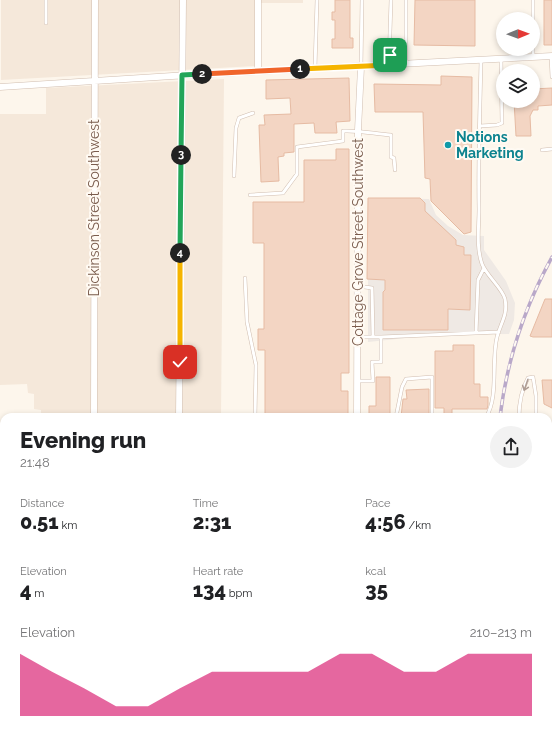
<!DOCTYPE html>
<meta charset="utf-8">
<style>
body{margin:0;font-family:Raleway,sans-serif;background:#f2f2f2;color:#202124;height:100vh;display:flex;flex-direction:column;font-size:15px;white-space:nowrap}
*{box-sizing:border-box;margin:0}
p{font-size:13px;color:#757577}
.icon{flex:none;width:22px;height:22px;fill:none;stroke:currentColor;stroke-width:2;stroke-linecap:round;stroke-linejoin:round}
.map{position:relative;flex:1;overflow:hidden}
.sheet{position:absolute;left:0px;top:413px;width:552px;height:324px;display:flex;flex-direction:column;background:#fff;border-radius:12px 12px 0 0;box-shadow:0 2px 6px #0003}
.sheet>*{flex:none}
.needle{width:26px;rotate:89deg}
.controls{position:absolute;left:496px;top:12px;display:grid;gap:8px}
.controls a{display:grid;place-items:center;width:44px;height:44px;border-radius:50%;background:#fff;box-shadow:0 2px 6px #0003;font-size:20px}
.pin{position:absolute;display:grid;place-items:center;width:34px;height:34px;color:#fff;margin:-17px;border-radius:8px;box-shadow:0 2px 6px #0006}
.km{position:absolute;width:20px;height:20px;margin:-10px;border-radius:50%;background:#222;color:#fff;font-size:11px;line-height:20px;text-align:center}
.round{display:grid;place-items:center;flex:none;width:42px;height:42px;border-radius:21px;background:#f2f2f2}
.overview{display:flex;align-items:center;justify-content:space-between;height:68px;padding:0 20px}
h1{font-size:22px;font-weight:800;line-height:30px}
.stats{display:grid;grid-template-columns:repeat(3,1fr);gap:6px;height:68px;padding:4px 20px}
.stats div{display:grid;align-content:center}
.stats b{font-size:20px;font-weight:800}
.stats small{font-size:11px;font-weight:400}
.stats p{font-size:11px}
.chart{height:112px;padding:8px 20px}
.chart p{display:flex;justify-content:space-between}
.chart svg{width:100%;height:72px;margin-top:4px;fill:#db2777;opacity:.7}
.map>svg:first-child{display:block}
.residential{fill:#f5e8da}
.industrial{fill:#efe9e4}
.building{fill:#f3d5c3;stroke:#e6bba3}
.lines{fill:none;stroke-linecap:round;stroke-linejoin:round}
.service-casing{stroke:#d1beb0;stroke-width:4}
.minor-casing{stroke:#d1beb0;stroke-width:7}
.primary-casing{stroke:#dad1cd;stroke-width:11}
.service{stroke:#fff;stroke-width:3}
.minor{stroke:#fff;stroke-width:6}
.primary{stroke:#fbd9a5;stroke-width:10}
.rail-casing{stroke:#b9a8c9;stroke-width:3.5}
.rail{stroke:#fffaf3;stroke-width:2;stroke-dasharray:6;stroke-linecap:butt}
.oneway{stroke:#af9d94}
.split-1-casing{stroke:#fff;stroke-width:8}
.split-2-casing{stroke:#fff;stroke-width:8}
.split-3-casing{stroke:#fff;stroke-width:8}
.split-4-casing{stroke:#fff;stroke-width:8}
.split-5-casing{stroke:#fff;stroke-width:8}
.split-1{stroke:#f5b400;stroke-width:5}
.split-2{stroke:#f0652b;stroke-width:5}
.split-3{stroke:#22a559;stroke-width:5}
.split-4{stroke:#22a559;stroke-width:5}
.split-5{stroke:#f5b400;stroke-width:5}
.culture-dot{fill:#0f9aa8;stroke:#fffaf3;stroke-width:1.5}
.labels{text-anchor:middle;dominant-baseline:central;stroke-width:4;stroke-linejoin:round;paint-order:stroke}
.culture-label{font-size:14px;font-weight:bold;fill:#0d838f;stroke:#fffaf3;text-anchor:start}
.street-label{font-size:14px;fill:#7a5c4d;stroke:#fffaf3}
</style>
<div class="map">
<svg width="552" height="737" viewBox="0 0 552 737">
<rect width="100%" height="100%" fill="#fdf6ec"/>
<path class="residential" d="M 1,0 L 303,0 L 303,3 L 256,3 L 255,66 L 1,80 Z
M 224,79 L 221,417 L 41,417 L 41,410 L 34,409 L 34,394 L 28,393 L 27,384 L 0,385 L 0,114 L 46,114 L 46,88 Z
M 4,583 L 4,733 L 72,733 L 72,737 L 0,737 L 0,584 Z
M 83,733 L 281,733 L 281,737 L 83,737 Z"/>
<path class="industrial" d="M 368,198 L 429,199 L 436,215 L 448,226 L 463,235 L 484,236 L 484,250 L 506,281 L 515,303 L 514,320 L 509,334 L 435,335 L 368,342 Z"/>
<path class="building" d="M 335,0 L 350,0 L 350,38 L 353,38 L 353,48 L 332,48 L 332,39 L 335,39 L 335,20 L 332,20 L 332,12 L 335,12 Z
M 415,0 L 475,0 L 475,46 L 414,45 Z
M 544,0 L 552,0 L 552,45 L 544,45 Z
M 441,76 L 472,77 L 471,232 L 464,234 L 431,201 L 430,179 L 425,178 L 423,112 L 375,112 L 374,84 L 441,85 Z
M 349,78 L 350,121 L 336,122 L 337,133 L 315,133 L 314,123 L 294,124 L 294,152 L 284,153 L 284,156 L 278,157 L 279,181 L 261,182 L 259,125 L 265,125 L 264,115 L 291,114 L 290,98 L 266,99 L 266,80 Z
M 552,88 L 552,105 L 538,106 L 538,110 L 533,110 L 530,116 L 531,136 L 516,136 L 514,101 L 533,101 L 533,89 Z
M 336,149 L 349,149 L 349,373 L 341,373 L 341,391 L 348,391 L 348,417 L 265,417 L 265,350 L 258,350 L 258,329 L 264,329 L 264,243 L 253,243 L 253,202 L 304,202 L 304,160 L 336,160 Z
M 368,198 L 420,198 L 425,203 L 425,211 L 456,240 L 456,245 L 464,247 L 464,255 L 471,255 L 470,310 L 448,309 L 448,330 L 383,330 L 383,292 L 385,290 L 385,280 L 367,279 Z
M 545,299 L 552,299 L 552,337 L 533,337 L 530,336 Z
M 453,345 L 474,345 L 474,384 L 480,384 L 480,397 L 488,397 L 488,405 L 487,409 L 452,409 L 452,417 L 444,417 L 444,408 L 435,408 L 435,351 L 453,351 Z
M 376,377 L 390,377 L 390,417 L 369,416 L 369,406 L 376,406 Z
M 542,380 L 552,380 L 552,408 L 544,404 Z
M 429,389 L 429,417 L 401,417 L 403,399 L 407,399 L 406,390 Z"/>
<g class="lines">
<defs>
<path id="service" d="M 46,0 L 46,23
M 406,0 L 406,64
M 533,0 L 533,19
M 533,49 L 533,57
M 551,56 L 552,77
M 481,60 C 480,110 478,160 479,209 C 479,227 476,247 482,264 C 486,275 503,289 505,299 C 508,315 501,322 497,337 C 491,361 499,397 486,417
M 389,64 L 391,0
M 361,67 L 362,0
M 315,68 L 317,0
M 480,126 L 497,125 L 502,123 L 501,59
M 542,150 L 552,149
M 234,176 L 236,128 L 239,118 L 253,113
M 250,195 L 283,193 L 297,174 L 297,147 L 343,141 L 343,131 C 359,130 375,134 391,135 L 391,157 L 394,158 L 395,170
M 245,278 L 247,322 L 256,365 L 255,417
M 357,286 L 372,288 L 373,337
M 476,333 L 478,280 L 484,268
M 381,337 L 499,332
M 357,381 L 373,381 L 372,362 L 381,362 L 381,337 L 358,337
M 396,417 L 402,387 L 406,379 L 432,377 L 432,417
M 519,417 C 519,404 522,389 528,378 L 533,377 L 536,396 L 536,417
M 548,486 L 552,486
M 548,516 L 552,516
M 0,531 L 4,531
M 0,631 L 4,631
M 548,649 L 552,649
M 407,733 L 407,737
M 472,733 L 472,737"/>
<path id="minor" d="M 258,71 L 258,0
M 0,87 L 188,75 L 552,56
M 94,417 L 95,0
M 179,417 L 183,0
M 357,417 L 358,130 L 361,67
M 0,580 L 4,580
M 0,682 L 4,682
M 288,733 L 288,737
M 383,733 L 383,737
M 77,737 L 77,733
M 542,737 L 542,733"/>
<path id="primary" d="M 548,453 L 552,453
M 0,483 L 4,482"/>
</defs>
<use href="#service" class="service-casing"/>
<use href="#minor" class="minor-casing"/>
<use href="#primary" class="primary-casing"/>
<use href="#service" class="service"/>
<use href="#minor" class="minor"/>
<use href="#primary" class="primary"/>
<defs>
<path id="rail" d="M 500,417 C 507,359 524,308 552,257
M 499,737 L 499,733"/>
</defs>
<use href="#rail" class="rail-casing"/>
<use href="#rail" class="rail"/>
</g>
<defs><path id="oneway-shaft" d="M-6 0H5M1.5-3L5.5 0L1.5 3" fill="none" stroke-width="1.6" stroke-linecap="round" stroke-linejoin="round"/></defs>
<use class="oneway" href="#oneway-shaft" transform="translate(526 385) rotate(109)"/>
<g class="lines">
<defs>
<path id="split-1" d="M 300,69 L 389,65 L 390,55"/>
<path id="split-2" d="M 202,74 L 300,69"/>
<path id="split-3" d="M 181,155 L 182,75 L 202,74"/>
<path id="split-4" d="M 180,253 L 181,155"/>
<path id="split-5" d="M 180,362 L 180,253"/>
</defs>
<use href="#split-1" class="split-1-casing"/>
<use href="#split-2" class="split-2-casing"/>
<use href="#split-3" class="split-3-casing"/>
<use href="#split-4" class="split-4-casing"/>
<use href="#split-5" class="split-5-casing"/>
<use href="#split-1" class="split-1"/>
<use href="#split-2" class="split-2"/>
<use href="#split-3" class="split-3"/>
<use href="#split-4" class="split-4"/>
<use href="#split-5" class="split-5"/>
</g>
<circle class="culture-dot" cx="448" cy="145" r="4"/>
<g class="labels">
<g class="culture-label">
<text x="456" y="137">Notions<tspan x="456" dy="16">Marketing</tspan></text>
</g>
<g class="street-label">
<text transform="translate(94 208) rotate(-90)">Dickinson Street Southwest</text>
<text transform="translate(358 242) rotate(-90)">Cottage Grove Street Southwest</text>
</g>
</g>
</svg>
<div class="controls">
<a><svg class="needle" viewBox="-14 -14 28 28"><path d="M0-13l5 13h-10z" fill="#e53935"/><path d="M0 13l5-13h-10z" fill="#757577"/></svg></a>
<a><svg class="icon" aria-label="layers" viewBox="0 0 24 24"><path d="M12 4l9 5-9 5-9-5zM3 14l9 5 9-5"/></svg></a>
</div>
<div class="pin" style="left:390px;top:55px;background:#1e9e55"><svg class="icon" aria-label="arrive" viewBox="0 0 24 24"><path d="M6 21V4h12l-3 4 3 4H6"/></svg></div>
<div class="pin" style="left:180px;top:362px;background:#d93025"><svg class="icon" aria-label="check" viewBox="0 0 24 24"><path d="M5 12l5 5 9-10"/></svg></div>
<b class="km" style="left:300px;top:69px">1</b>
<b class="km" style="left:202px;top:74px">2</b>
<b class="km" style="left:181px;top:155px">3</b>
<b class="km" style="left:180px;top:253px">4</b>
<section class="sheet">
<div class="overview"><div><h1>Evening run</h1><p>21:48</p></div><a class="round"><svg class="icon" aria-label="share" viewBox="0 0 24 24"><path d="M12 15V3M7 8l5-5 5 5M5 13v7h14v-7"/></svg></a></div>
<div class="stats">
<div><p>Distance</p><b>0.51<small> km</small></b></div>
<div><p>Time</p><b>2:31</b></div>
<div><p>Pace</p><b>4:56<small> /km</small></b></div>
</div>
<div class="stats">
<div><p>Elevation</p><b>4<small> m</small></b></div>
<div><p>Heart rate</p><b>134<small> bpm</small></b></div>
<div><p>kcal</p><b>35</b></div>
</div>
<div class="chart"><p><span>Elevation</span>210–213 m</p>
<svg viewBox="0 0 160 44" preserveAspectRatio="none"><path d="M0 44V6L10 17L20 27L30 38L40 38L50 27L60 17L70 17L80 17L90 17L100 6L110 6L120 17L130 17L140 6L150 6L160 6V44z"/></svg>
</div>
</section>
</div>
